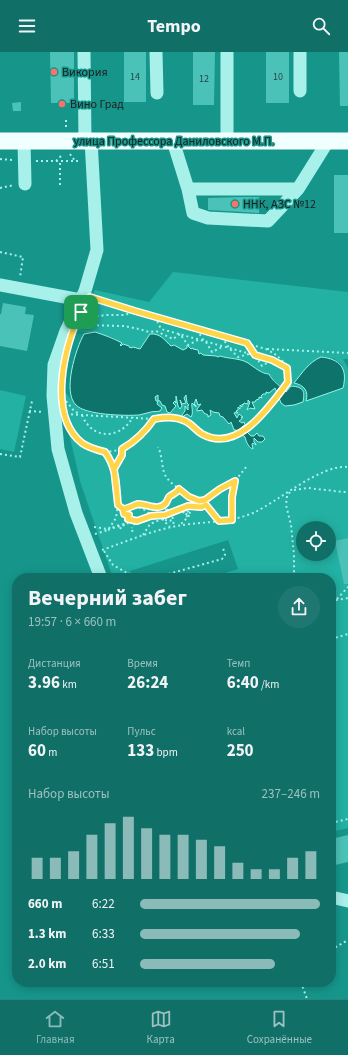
<!DOCTYPE html>
<html lang="ru">
<meta charset="utf-8">
<style>
body{margin:0;font-family:"Source Sans 3",sans-serif;background:#1e7871;color:#f1f3f6;height:100vh;display:flex;flex-direction:column;font-size:15px;white-space:nowrap}
*{box-sizing:border-box;margin:0}
p{font-size:13px;color:#9cc1c0}
.icon{flex:none;width:22px;height:22px;fill:none;stroke:currentColor;stroke-width:2;stroke-linecap:round;stroke-linejoin:round}
.map{position:relative;flex:1;overflow:hidden}
.drawer{position:absolute;left:12px;top:521px;width:324px;height:414px;display:flex;flex-direction:column;background:#107068;border-radius:16px;box-shadow:0 2px 10px #0003}
.drawer>*{flex:none}
.tools{position:absolute;left:296px;top:469px;display:grid;gap:8px}
.tools a{display:grid;place-items:center;width:40px;height:40px;border-radius:50%;background:#107068;box-shadow:0 2px 10px #0003;font-size:20px}
.pin{position:absolute;display:grid;place-items:center;width:34px;height:34px;color:#fff;margin:-17px;border-radius:8px;box-shadow:0 2px 6px #0006}
.round{display:grid;place-items:center;flex:none;width:42px;height:42px;border-radius:21px;background:#1e7871}
.head{display:flex;align-items:center;justify-content:space-between;height:68px;padding:0 16px}
h1{font-size:22px;font-weight:700;line-height:30px}
.stats{display:grid;grid-template-columns:repeat(3,1fr);gap:6px;height:68px;padding:4px 16px}
.stats div{display:grid;align-content:center}
.stats b{font-size:17px;font-weight:700}
.stats small{font-size:11px;font-weight:400}
.stats p{font-size:11px}
.chart{height:112px;padding:8px 16px}
.chart p{display:flex;justify-content:space-between}
.chart svg{width:100%;height:72px;margin-top:4px;stroke:#8bbbb9;stroke-width:6}
ul{padding:0 16px;list-style:none;font-size:13px}
li{display:grid;grid-template-columns:64px 48px 1fr;align-items:center;height:30px}
li i{height:10px;border-radius:5px;background:#8bbbb9}
header{display:flex;justify-content:space-between;align-items:center;height:52px;padding:0 16px;background:#107068;font-size:18px;font-weight:700}
.tab-bar{display:flex;justify-content:space-around;align-items:center;height:56px;border-top:1px solid #30827c;background:#107068;font-size:11px;color:#9cc1c0}
.tab-bar a{display:grid;justify-items:center;gap:2px}
.tab-bar .selected{color:#8bbbb9}
.map>svg:first-child{display:block}
.green{fill:#22b1a3;fill-rule:evenodd}
.water{fill:#0e736b;stroke:#99f4ea}
.building{fill:#4bc2b7}
.lines{fill:none;stroke-linecap:round;stroke-linejoin:round}
.path{stroke:#a7f1ea;stroke-width:2;stroke-dasharray:2 3;stroke-linecap:butt}
.minor{stroke:#a7f1ea;stroke-width:13}
.major{stroke:#f1ffff;stroke-width:17}
.route-casing{stroke:#fff;stroke-width:8}
.route{stroke:#ffd54a;stroke-width:5}
.poi-dot{fill:#ff7167;stroke:#16968b;stroke-width:1.5}
.labels{text-anchor:middle;dominant-baseline:central;stroke-width:3;stroke-linejoin:round;paint-order:stroke}
.number-label{font-size:10px;fill:#284644}
.poi-label{font-size:12px;fill:#1d1d1d;stroke:#16968b;text-anchor:start}
.street-label{font-size:12px;fill:#1d1d1d;stroke:#16968b}
</style>
<header><svg class="icon" aria-label="menu" viewBox="0 0 24 24"><path d="M4 6h16M4 12h16M4 18h16"/></svg>Tempo<svg class="icon" aria-label="search" viewBox="0 0 24 24"><circle cx="10" cy="10" r="6"/><path d="M15 15l6 6"/></svg></header>
<div class="map">
<svg width="348" height="947" viewBox="0 0 348 947">
<rect width="100%" height="100%" fill="#16968b"/>
<path class="green" d="M 173,220 L 348,240 L 348,307 L 343,307 L 348,316 L 348,776 L 331,780 L 331,699 L 336,687 L 334,661 L 331,657 L 331,526 L 209,526 L 238,517 L 228,488 L 130,519 L 127,526 L 113,526 L 80,429 L 69,381 L 64,339 L 78,355 L 91,361 L 133,363 L 153,360 L 157,360 L 160,355 L 157,351 L 155,345 L 158,343 L 160,349 L 166,356 L 172,358 L 175,356 L 173,352 L 176,349 L 176,344 L 177,350 L 181,356 L 180,348 L 183,351 L 186,351 L 185,347 L 184,346 L 186,343 L 187,351 L 190,353 L 188,358 L 186,354 L 185,359 L 182,363 L 187,362 L 191,364 C 192,360 191,353 192,350 L 194,353 L 196,347 L 198,351 L 201,352 L 197,357 L 202,358 L 209,364 L 210,364 L 210,358 L 219,361 L 233,372 L 234,378 L 236,377 L 245,385 L 250,395 L 253,397 L 252,393 L 254,390 L 254,386 L 256,389 L 261,384 L 257,382 L 254,384 L 251,384 L 241,375 L 244,370 L 242,372 L 239,369 L 242,364 L 239,364 L 236,367 L 237,365 L 235,364 L 235,362 L 234,361 L 238,355 L 244,350 L 247,352 L 248,348 L 250,350 L 248,355 L 252,356 L 252,349 L 266,340 L 269,341 L 275,336 L 280,349 L 285,354 L 303,350 L 305,343 L 287,340 L 277,330 L 270,325 L 270,323 C 259,321 250,311 239,308 C 229,305 219,306 209,303 L 207,304 C 200,302 194,298 187,296 L 183,298 L 174,293 L 171,294 C 164,288 160,281 150,282 L 140,297 L 133,295 L 131,297 L 119,293 L 120,290 L 112,285 L 101,283 L 100,281 L 74,279 L 78,267 L 95,238 L 149,250 ZM 333,306 L 343,313 L 306,348 C 308,341 306,336 299,332 ZM 303,476 L 329,476 L 329,502 L 303,502 Z
M 0,338 L 26,344 L 14,400 L 0,397 Z"/>
<path class="water" d="M 95,280 C 104,283 113,286 122,291 L 120,293 L 121,294 L 123,292 L 129,294 L 130,296 L 131,295 L 131,296 L 133,295 L 140,297 L 150,282 C 161,281 165,289 171,294 L 174,293 L 183,298 L 187,296 L 187,293 L 191,297 L 193,296 L 193,297 L 198,298 L 199,302 L 201,301 L 203,303 L 216,304 L 218,305 L 220,304 C 229,307 240,306 248,311 C 254,315 262,322 269,322 C 272,329 281,334 286,340 L 291,334 C 304,335 305,339 303,350 L 294,353 L 285,354 L 281,351 L 275,336 L 269,341 L 266,340 L 266,342 L 263,342 L 261,344 L 262,346 L 259,345 L 259,347 L 256,348 L 255,350 L 252,350 L 255,357 L 250,356 L 247,358 L 250,350 L 248,348 L 248,352 L 244,351 L 243,353 L 242,352 L 242,355 L 240,353 L 240,357 L 238,355 L 238,358 L 236,359 L 238,361 L 236,361 L 236,360 L 234,361 L 237,366 L 239,362 L 243,365 L 241,365 L 242,367 L 239,369 L 242,371 L 244,370 L 245,373 L 242,375 L 251,384 L 254,384 L 257,381 L 259,384 L 263,384 L 265,387 L 262,390 L 258,390 L 254,386 L 254,390 L 256,392 L 256,393 L 253,391 L 252,392 L 253,397 C 249,396 246,390 245,385 L 236,378 L 234,378 L 231,370 L 229,372 L 223,365 L 220,364 L 219,361 L 213,360 L 210,358 L 211,363 L 208,365 L 208,363 L 204,361 L 202,358 L 197,359 L 197,357 L 201,352 L 198,353 L 196,347 L 194,352 L 196,354 L 196,355 L 192,351 C 191,355 194,360 191,365 L 187,362 L 182,365 L 182,363 L 185,359 L 185,354 L 188,358 L 188,353 L 189,353 L 187,351 L 186,343 L 184,346 L 186,351 L 182,352 L 180,348 L 182,354 L 180,357 L 178,354 L 176,344 L 176,351 L 175,349 L 173,351 L 176,354 L 170,361 L 167,360 L 165,354 L 162,353 L 160,349 L 158,348 L 158,343 L 155,345 L 156,349 L 158,349 L 157,352 L 162,356 L 160,359 C 156,360 154,359 151,360 C 147,361 143,362 139,363 C 125,364 85,363 76,353 C 62,340 76,296 84,282 Z
M 321,305 C 340,307 348,316 343,336 L 306,349 C 309,339 304,333 294,331 C 302,321 309,310 321,305 Z"/>
<path class="building" d="M 50,0 L 74,0 L 74,51 L 51,51 Z
M 124,0 L 146,0 L 146,50 L 124,50 Z
M 193,0 L 215,0 L 214,53 L 193,53 Z
M 266,0 L 289,0 L 289,51 L 266,51 Z
M 339,0 L 348,0 L 348,54 L 340,54 Z
M 21,50 L 21,59 L 13,59 L 12,51 Z
M 334,123 L 348,123 L 348,181 L 334,181 Z
M 243,145 L 259,145 L 259,161 L 208,158 L 208,146 Z
M 3,251 L 26,255 L 25,262 L 34,263 L 27,299 L 0,294 L 0,262 L 1,262 Z
M 348,486 L 348,532 L 344,532 L 335,489 Z
M 348,783 L 348,810 L 331,814 L 331,787 Z"/>
<g class="lines">
<path class="path" d="M 66,68 L 66,77
M 70,102 L 75,109
M 0,107 L 13,108
M 36,109 L 81,109
M 56,109 L 62,103
M 60,133 L 60,109
M 0,136 L 14,133
M 0,200 L 23,205 L 20,225
M 95,246 L 134,259
M 155,265 L 266,297 C 275,302 282,306 287,316
M 82,273 L 124,274 L 139,277 L 149,280 L 156,279 L 173,287 L 180,282 L 188,293 L 198,288
M 197,278 L 204,289
M 222,285 L 229,296 L 238,305 L 249,302
M 206,290 L 212,300 L 222,295
M 247,292 L 262,314 L 272,308
M 267,297 L 348,301
M 66,349 L 74,359 L 80,362
M 29,359 L 43,360
M 66,362 C 95,364 124,365 152,367 C 159,367 166,365 174,365 C 188,367 195,379 208,385 C 239,399 272,351 288,330 L 287,316 L 272,308 L 161,277 L 155,265 L 135,259 L 125,263 L 106,263 L 85,266
M 82,363 C 92,388 120,388 133,365
M 68,369 C 80,397 106,410 133,390 C 142,384 148,375 154,367
M 0,402 L 20,405 L 32,349
M 114,417 L 122,403 L 121,397
M 179,437 L 189,445 L 199,449 L 205,448 L 220,437 L 235,429
M 294,438 L 308,436 L 343,440 L 348,440
M 290,440 L 287,444 L 286,453 L 291,473 L 294,503 L 294,526
M 165,452 L 166,458 L 163,468 L 170,475
M 118,453 L 124,457 L 139,452 L 154,456 L 161,455 L 166,451 L 169,445 L 176,441 L 179,437 C 175,434 170,430 167,426 C 161,419 163,404 158,395
M 134,454 L 143,457 L 151,463 L 150,467
M 188,454 L 192,451 L 197,449
M 127,457 L 129,467 L 136,469 L 132,476
M 167,457 L 172,462 L 174,474
M 178,458 L 183,460 L 188,465 L 179,474
M 187,460 L 194,455
M 186,463 L 187,460 L 191,461 L 188,465
M 142,467 L 149,462 L 158,463
M 144,467 L 154,466 L 159,463
M 165,468 L 170,469 L 172,467
M 231,468 L 232,445 L 235,429 L 247,414
M 94,475 L 107,477
M 113,476 L 125,473
M 120,477 L 126,469 L 123,457
M 108,478 L 116,474 L 137,469 L 151,464 L 165,463 L 188,454 L 201,455 L 206,453 L 219,469
M 132,478 L 133,481
M 95,482 L 108,478 L 116,466 L 118,453 L 114,417 L 111,408 L 105,400
M 143,483 L 150,472 L 162,467 L 160,463
M 102,498 C 125,490 148,480 172,475 C 199,469 227,472 253,461 C 279,449 321,412 348,415
M 104,499 L 113,513 L 127,521 L 150,526
M 154,526 L 222,507 L 225,503 L 223,496
M 337,547 L 348,535
M 331,549 L 348,546
M 331,587 L 348,582
M 331,670 L 331,688
M 331,771 L 348,767
M 331,898 L 348,888
M 301,930 L 307,947"/>
<path class="minor" d="M 84,0 L 85,88
M 156,0 L 157,41
M 227,0 L 227,89
M 300,0 L 300,39
M 91,88 L 97,198 L 85,239 L 66,279 L 54,313 L 53,344 L 58,397 L 76,461 L 101,526
M 24,89 L 25,132
M 173,89 L 188,137 L 298,137 L 328,89
M 188,137 L 193,161 L 208,166 L 268,169 L 298,137
M 0,233 L 81,248
M 331,845 L 348,849"/>
<path class="major" d="M 0,89 L 348,89"/>
</g>
<g class="lines">
<defs>
<path id="route" d="M 81,260 C 64,293 47,363 82,391 C 89,396 97,398 105,400 C 117,416 116,433 118,453 L 123,457 L 124,462 L 129,463 L 128,467 L 137,469 L 151,464 L 165,463 L 188,454 L 201,455 L 206,453 L 219,469 L 232,468 L 232,445 L 235,429 L 220,437 L 205,448 L 199,449 L 189,445 L 179,437 C 176,442 172,442 169,445 C 168,447 167,449 166,451 C 158,460 148,452 138,452 C 133,453 129,457 123,457 L 118,453 L 114,417 L 122,403 L 122,397 C 136,389 145,380 154,367 C 167,365 179,364 190,372 C 194,375 197,379 202,382 C 238,402 269,355 288,330 L 287,316 L 272,308 L 255,303 L 247,291 L 135,259 L 90,245 L 81,260"/>
</defs>
<use href="#route" class="route-casing"/>
<use href="#route" class="route"/>
</g>
<g class="poi-dot">
<circle cx="54" cy="20" r="4"/>
<circle cx="62" cy="52" r="4"/>
<circle cx="235" cy="152" r="4"/>
</g>
<g class="labels">
<g class="number-label">
<text x="135" y="25">14</text>
<text x="278" y="25">10</text>
<text x="204" y="27">12</text>
</g>
<g class="poi-label">
<text x="62" y="20">Викория</text>
<text x="70" y="52">Вино Град</text>
<text x="243" y="152">ННК, АЗС №12</text>
</g>
<g class="street-label">
<text x="174" y="89">улица Профессора Даниловского М.П.</text>
</g>
</g>
</svg>
<div class="tools">
<a><svg class="icon" aria-label="locate" viewBox="0 0 24 24"><circle cx="12" cy="12" r="6"/><path d="M12 2v4M12 18v4M2 12h4M18 12h4"/></svg></a>
</div>
<div class="pin" style="left:81px;top:260px;background:#1e9e55"><svg class="icon" aria-label="arrive" viewBox="0 0 24 24"><path d="M6 21V4h12l-3 4 3 4H6"/></svg></div>
<section class="drawer">
<div class="head"><div><h1>Вечерний забег</h1><p>19:57 · 6 × 660 m</p></div><a class="round"><svg class="icon" aria-label="share" viewBox="0 0 24 24"><path d="M12 15V3M7 8l5-5 5 5M5 13v7h14v-7"/></svg></a></div>
<div class="stats">
<div><p>Дистанция</p><b>3.96<small> km</small></b></div>
<div><p>Время</p><b>26:24</b></div>
<div><p>Темп</p><b>6:40<small> /km</small></b></div>
</div>
<div class="stats">
<div><p>Набор высоты</p><b>60<small> m</small></b></div>
<div><p>Пульс</p><b>133<small> bpm</small></b></div>
<div><p>kcal</p><b>250</b></div>
</div>
<div class="chart"><p><span>Набор высоты</span>237–246 m</p>
<svg viewBox="0 0 160 44" preserveAspectRatio="none"><path d="M5 44V31M15 44V31M25 44V27M35 44V17M45 44V10M55 44V6M65 44V13M75 44V17M85 44V17M95 44V20M105 44V24M115 44V34M125 44V38M135 44V38M145 44V31M155 44V27"/></svg>
</div>
<ul>
<li><b>660 m</b>6:22<i style="width:100%"></i></li>
<li><b>1.3 km</b>6:33<i style="width:89%"></i></li>
<li><b>2.0 km</b>6:51<i style="width:75%"></i></li>
</ul>
</section>
</div>
<nav class="tab-bar">
<a class="selected"><svg class="icon" aria-label="home" viewBox="0 0 24 24"><path d="M3 11l9-7 9 7M6 9v11h12V9"/></svg>Главная</a>
<a><svg class="icon" aria-label="map" viewBox="0 0 24 24"><path d="M3 6l6-2 6 2 6-2v14l-6 2-6-2-6 2zM9 4v14M15 6v14"/></svg>Карта</a>
<a><svg class="icon" aria-label="saved" viewBox="0 0 24 24"><path d="M7 4h10v16l-5-4-5 4z"/></svg>Сохранённые</a>
</nav>
